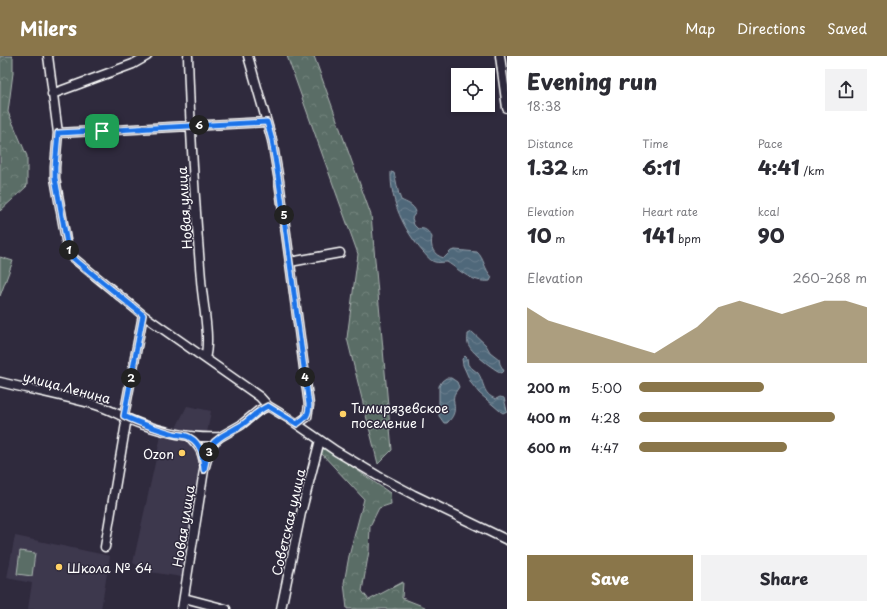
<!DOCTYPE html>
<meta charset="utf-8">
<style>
body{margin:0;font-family:"Playpen Sans",sans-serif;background:#f2f2f3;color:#2b2b33;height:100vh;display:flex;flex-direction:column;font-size:15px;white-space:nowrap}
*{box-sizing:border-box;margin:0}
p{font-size:13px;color:#7c7c81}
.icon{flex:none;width:22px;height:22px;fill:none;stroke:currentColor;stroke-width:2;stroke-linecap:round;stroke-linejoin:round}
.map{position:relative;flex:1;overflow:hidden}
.side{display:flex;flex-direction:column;background:#fff;width:380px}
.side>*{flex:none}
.buttons{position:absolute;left:451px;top:12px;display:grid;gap:8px}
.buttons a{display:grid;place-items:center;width:44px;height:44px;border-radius:0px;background:#fff;box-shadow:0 2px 6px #0003;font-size:20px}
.pin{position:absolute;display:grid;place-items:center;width:34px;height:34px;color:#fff;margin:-17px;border-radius:8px;box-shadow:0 2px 6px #0006}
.km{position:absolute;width:20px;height:20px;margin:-10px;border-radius:50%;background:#222;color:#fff;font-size:11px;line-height:20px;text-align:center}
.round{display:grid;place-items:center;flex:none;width:42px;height:42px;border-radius:0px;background:#f2f2f3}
.head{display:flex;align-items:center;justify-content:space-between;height:68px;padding:0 20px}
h1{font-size:22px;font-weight:800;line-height:30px}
.stats{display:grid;grid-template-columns:repeat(3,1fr);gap:6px;height:68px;padding:4px 20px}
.stats div{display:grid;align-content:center}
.stats b{font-size:20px;font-weight:800}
.stats small{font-size:11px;font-weight:400}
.stats p{font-size:11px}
.chart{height:112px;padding:8px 20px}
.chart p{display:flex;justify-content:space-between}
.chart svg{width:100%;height:72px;margin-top:4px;fill:#8a764a;opacity:.7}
.primary-button{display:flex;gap:8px;margin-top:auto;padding:8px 20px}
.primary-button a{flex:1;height:46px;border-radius:0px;background:#8a764a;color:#fff;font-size:16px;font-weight:800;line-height:46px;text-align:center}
.primary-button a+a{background:#f2f2f3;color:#2b2b33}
ul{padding:0 20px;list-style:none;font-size:13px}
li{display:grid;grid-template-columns:64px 48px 1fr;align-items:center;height:30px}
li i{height:10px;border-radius:5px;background:#8a764a}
header{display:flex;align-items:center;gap:24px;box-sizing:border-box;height:56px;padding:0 20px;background:#8a764a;color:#fff}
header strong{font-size:19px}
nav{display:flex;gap:22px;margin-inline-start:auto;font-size:14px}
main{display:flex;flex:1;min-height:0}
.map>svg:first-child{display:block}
.built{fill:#3e384e}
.forest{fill:url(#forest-crowns);stroke:#acb6b2}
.pitch{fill:#5a6d66;stroke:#acb6b2}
.water{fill:url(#water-waves);stroke:#96a4af}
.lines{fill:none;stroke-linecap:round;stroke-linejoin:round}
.minor-casing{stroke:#fff;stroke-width:11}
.minor{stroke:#2f2a3d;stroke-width:8}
.route-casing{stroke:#fff;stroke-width:8}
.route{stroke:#1a73e8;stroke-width:5}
.poi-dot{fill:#ffd166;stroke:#2f2a3d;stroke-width:1.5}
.labels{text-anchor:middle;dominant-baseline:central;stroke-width:3;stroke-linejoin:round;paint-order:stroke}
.street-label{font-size:13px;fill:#fff;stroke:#2f2a3d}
.poi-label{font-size:13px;fill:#fff;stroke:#2f2a3d;text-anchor:start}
</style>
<header>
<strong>Milers</strong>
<nav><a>Map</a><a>Directions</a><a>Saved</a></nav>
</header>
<main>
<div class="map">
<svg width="507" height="553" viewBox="0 0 507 553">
<defs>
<pattern id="forest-crowns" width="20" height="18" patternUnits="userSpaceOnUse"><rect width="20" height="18" fill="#5a6d66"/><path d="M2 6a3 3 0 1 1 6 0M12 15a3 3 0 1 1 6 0" fill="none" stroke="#73837d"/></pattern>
<pattern id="water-waves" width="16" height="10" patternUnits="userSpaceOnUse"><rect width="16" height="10" fill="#50687a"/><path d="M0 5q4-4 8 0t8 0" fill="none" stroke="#6a7f8e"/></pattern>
</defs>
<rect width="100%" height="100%" fill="#2f2a3d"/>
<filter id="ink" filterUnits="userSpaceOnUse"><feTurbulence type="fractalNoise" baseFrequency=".025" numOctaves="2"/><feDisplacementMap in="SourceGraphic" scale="8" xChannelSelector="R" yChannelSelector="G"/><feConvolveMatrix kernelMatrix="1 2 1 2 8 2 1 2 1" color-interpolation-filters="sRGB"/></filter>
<g filter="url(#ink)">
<path class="built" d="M 187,350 L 211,355 L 207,377 L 176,372 Z
M 161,380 L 190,387 L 201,405 L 182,521 L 150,516 L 133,507 Z
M 15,480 L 110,500 L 101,553 L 28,553 L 32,527 L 7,522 Z"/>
<path class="forest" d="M 0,0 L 12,0 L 13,1 L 13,17 L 8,56 L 27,100 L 27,130 L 0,155 Z
M 287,0 L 314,0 L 371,159 L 392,394 L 378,408 L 347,282 L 358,198 Z
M 324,391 L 390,437 L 391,448 L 379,452 L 370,470 L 369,495 L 362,535 L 369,544 L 403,526 L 402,542 L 425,551 L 425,553 L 347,553 L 344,527 L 349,500 L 364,443 L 321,397 Z"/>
<path class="pitch" d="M 0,201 L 13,205 L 0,240 Z
M 20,495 L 35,497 L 32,520 L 17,518 Z"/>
<path class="water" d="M 391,116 L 394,117 C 397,126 397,135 401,144 C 407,147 414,149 416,156 L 412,162 L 414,169 L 418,173 C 425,171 429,176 432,181 C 430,191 433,199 444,202 L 451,195 L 455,194 L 477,196 C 484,202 484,213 492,221 L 490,225 C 472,227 461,215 447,206 C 444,206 438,207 435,206 C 430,205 426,199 423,196 C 404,174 390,145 391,116 Z
M 472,276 L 486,289 L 490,296 L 499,303 L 500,308 L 504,315 L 502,317 C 494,314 469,295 468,287 C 467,284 468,281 468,278 Z
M 465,300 L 467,302 L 468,309 C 471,312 475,314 478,317 C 485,327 482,338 496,343 L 500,341 L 504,342 L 507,355 L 503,357 L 500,355 L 479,337 L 471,327 L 463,309 L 462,303 Z
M 446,322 L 451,322 L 457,326 L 459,331 C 458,333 456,335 455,337 C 450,346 461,354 447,367 L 444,367 L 439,360 L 439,330 L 442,325 Z"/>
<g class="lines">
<defs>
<path id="minor" d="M 48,0 L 58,77 L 55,111 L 55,122 L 66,184 L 68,193 L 72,201 L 143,259 L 260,341 L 268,350 L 288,362 L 336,395 L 378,420 L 414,439 L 507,484
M 188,0 C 190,74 195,149 201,223 C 202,244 211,282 205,302
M 248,0 L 272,84 L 279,125 L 309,349 L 307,361 L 297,368
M 500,0 L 507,52
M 52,38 L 133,8 L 147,0
M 58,77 L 267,66
M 290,206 L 340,197
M 0,326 C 32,334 64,340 96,349 C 112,354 126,363 141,368 C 167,377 192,383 220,381
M 189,380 C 198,389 203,395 204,408
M 105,491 L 125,373 L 126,367 L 124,360 L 143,259
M 184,542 L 226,553
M 182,553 L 204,414 L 210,392 L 214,386 L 220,381 L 241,369 L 258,355 L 268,350
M 281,553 L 301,457 L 320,384"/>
</defs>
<use href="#minor" class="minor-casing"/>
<use href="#minor" class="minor"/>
</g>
</g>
<g class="lines" filter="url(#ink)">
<defs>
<path id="route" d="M 267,66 L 272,84 L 279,126 L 309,349 C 309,360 305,362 297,368 L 268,350 C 256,355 250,364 240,370 C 230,376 218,380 211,390 C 207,396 206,406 204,414 C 203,401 202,388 189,381 C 185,379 179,379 174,378 C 157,373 140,368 124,360 L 143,259 L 79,207 L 72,201 L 68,193 L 55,122 L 55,111 L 58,77 Z"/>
</defs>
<use href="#route" class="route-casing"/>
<use href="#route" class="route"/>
</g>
<g class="poi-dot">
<circle cx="343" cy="358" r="4"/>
<circle cx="182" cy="397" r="4"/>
<circle cx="59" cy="511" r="4"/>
</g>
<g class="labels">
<g class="street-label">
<text transform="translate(184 152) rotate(-94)">Новая улица</text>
<text transform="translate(67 331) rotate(15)">улица Ленина</text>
<text transform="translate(288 466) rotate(-77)">Советская улица</text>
<text transform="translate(183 470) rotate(-81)">Новая улица</text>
</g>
<g class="poi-label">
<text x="351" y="351">Тимирязевское<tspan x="351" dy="15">поселение I</tspan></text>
<text x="174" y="397" text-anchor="end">Ozon</text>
<text x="67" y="511">Школа № 64</text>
</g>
</g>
</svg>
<div class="buttons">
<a><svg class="icon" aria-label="locate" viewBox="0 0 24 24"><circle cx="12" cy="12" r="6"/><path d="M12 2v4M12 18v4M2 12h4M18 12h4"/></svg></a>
</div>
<div class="pin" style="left:102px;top:75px;background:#1e9e55"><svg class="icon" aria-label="arrive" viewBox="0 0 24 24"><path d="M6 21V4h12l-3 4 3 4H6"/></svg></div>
<b class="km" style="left:69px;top:194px">1</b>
<b class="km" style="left:131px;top:322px">2</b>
<b class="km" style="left:209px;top:396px">3</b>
<b class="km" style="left:305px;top:321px">4</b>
<b class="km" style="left:284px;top:159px">5</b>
<b class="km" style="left:199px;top:69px">6</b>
</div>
<section class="side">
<div class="head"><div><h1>Evening run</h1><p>18:38</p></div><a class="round"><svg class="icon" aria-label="share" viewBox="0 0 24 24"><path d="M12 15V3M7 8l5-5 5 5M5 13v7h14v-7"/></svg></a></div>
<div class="stats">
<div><p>Distance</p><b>1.32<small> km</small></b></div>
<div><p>Time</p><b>6:11</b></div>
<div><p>Pace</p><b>4:41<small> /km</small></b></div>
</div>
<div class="stats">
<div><p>Elevation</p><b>10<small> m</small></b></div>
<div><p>Heart rate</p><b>141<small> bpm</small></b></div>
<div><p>kcal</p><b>90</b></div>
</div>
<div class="chart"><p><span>Elevation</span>260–268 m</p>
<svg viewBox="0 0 160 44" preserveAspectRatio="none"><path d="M0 44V10L10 18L20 22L30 26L40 30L50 34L60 38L70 30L80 22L90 10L100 6L110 10L120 14L130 10L140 6L150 6L160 10V44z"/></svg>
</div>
<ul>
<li><b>200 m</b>5:00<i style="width:55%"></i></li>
<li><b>400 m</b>4:28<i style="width:86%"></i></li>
<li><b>600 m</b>4:47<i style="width:65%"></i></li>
</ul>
<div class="primary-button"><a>Save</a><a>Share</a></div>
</section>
</main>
